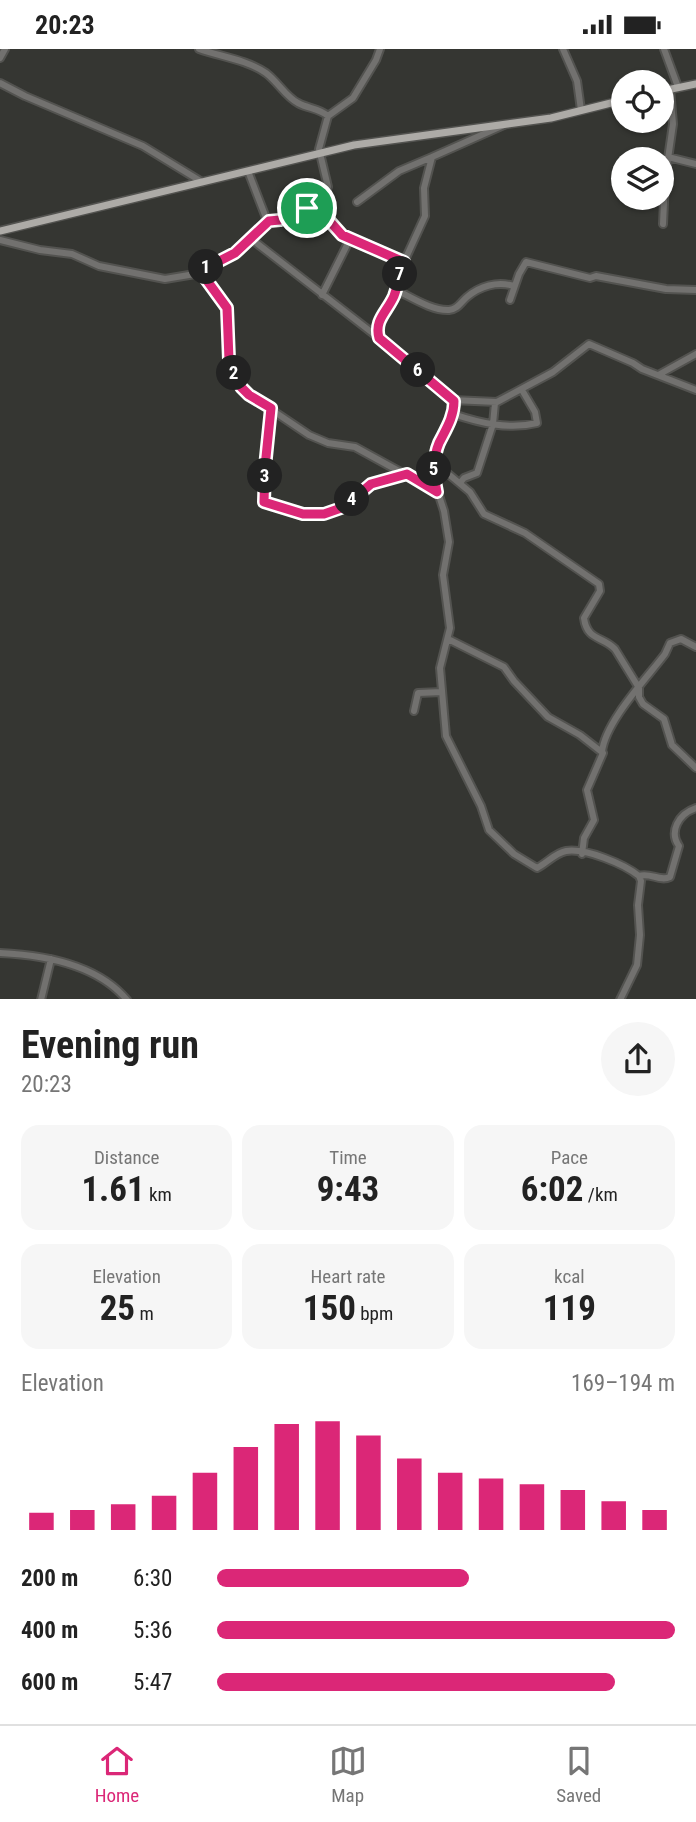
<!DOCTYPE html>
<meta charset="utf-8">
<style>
body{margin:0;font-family:"Roboto Condensed",sans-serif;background:#f6f6f6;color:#222;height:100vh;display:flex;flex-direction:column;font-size:26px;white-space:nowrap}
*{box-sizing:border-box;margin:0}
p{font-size:23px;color:#767676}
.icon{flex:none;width:38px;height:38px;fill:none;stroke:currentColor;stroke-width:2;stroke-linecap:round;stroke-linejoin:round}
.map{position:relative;height:950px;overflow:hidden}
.sheet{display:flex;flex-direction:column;background:#fff;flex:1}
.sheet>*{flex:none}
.tools{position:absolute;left:611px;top:21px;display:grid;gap:14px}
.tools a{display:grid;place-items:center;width:63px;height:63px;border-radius:50%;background:#fff;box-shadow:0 2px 5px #0004;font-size:35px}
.pin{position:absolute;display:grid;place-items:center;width:60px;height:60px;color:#fff;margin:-30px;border:4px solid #fff;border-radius:50%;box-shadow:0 2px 7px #0007}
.km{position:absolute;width:35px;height:35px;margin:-18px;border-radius:50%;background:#222;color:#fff;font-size:19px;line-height:35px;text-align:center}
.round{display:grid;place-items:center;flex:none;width:74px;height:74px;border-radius:37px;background:#f6f6f6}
.summary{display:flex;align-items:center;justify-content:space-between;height:119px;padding:0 21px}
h1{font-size:38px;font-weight:700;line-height:52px}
.figures{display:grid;grid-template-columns:repeat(3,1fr);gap:10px;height:119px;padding:7px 21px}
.figures div{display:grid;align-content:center;border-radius:18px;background:#f6f6f6;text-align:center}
.figures b{font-size:35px;font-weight:700}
.figures small{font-size:19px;font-weight:400}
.figures p{font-size:19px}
.chart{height:196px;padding:14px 21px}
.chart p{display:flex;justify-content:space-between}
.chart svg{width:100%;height:126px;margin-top:7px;stroke:#db2777;stroke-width:6}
ul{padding:0 21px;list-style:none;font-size:23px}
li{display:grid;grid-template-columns:112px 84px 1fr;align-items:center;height:52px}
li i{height:18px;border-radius:9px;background:#db2777}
.status{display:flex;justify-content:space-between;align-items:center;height:49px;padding:0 35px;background:#fff;direction:ltr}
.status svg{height:19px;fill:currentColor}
.tabs{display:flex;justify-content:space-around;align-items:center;height:98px;border-top:2px solid #e0e0e0;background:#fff;font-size:19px;color:#767676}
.tabs a{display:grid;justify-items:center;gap:4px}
.tabs .on{color:#db2777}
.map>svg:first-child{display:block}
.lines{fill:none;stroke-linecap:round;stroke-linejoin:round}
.minor-casing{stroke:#535350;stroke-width:10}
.major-casing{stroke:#535350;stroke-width:10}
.minor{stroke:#72716f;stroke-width:6}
.major{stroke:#adaba7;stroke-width:7}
.route-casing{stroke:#fff;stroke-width:14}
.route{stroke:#db2777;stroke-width:9}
</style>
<div class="status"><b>20:23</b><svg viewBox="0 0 49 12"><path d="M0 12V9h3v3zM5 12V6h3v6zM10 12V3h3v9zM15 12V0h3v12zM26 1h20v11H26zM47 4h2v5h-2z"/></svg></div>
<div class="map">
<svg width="696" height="951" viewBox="0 0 696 951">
<rect width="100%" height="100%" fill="#353632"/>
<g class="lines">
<defs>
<path id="minor" d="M 199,0 C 222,8 245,10 266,24 C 278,33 286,48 298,54 C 309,60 319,59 328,67
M 563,0 L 577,32 L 581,61
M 664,0 L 678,38
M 0,9 L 5,0
M 0,34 L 25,47 L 143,97 L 202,133
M 504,76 L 432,108 L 424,139 L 425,167 L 404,213 L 393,249 L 378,275 L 379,289 L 455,355 L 453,365 L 437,399 L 434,431 L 444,462 L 449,493 L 443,526 L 450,579 L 440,619 L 446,687 L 481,757 L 489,781 L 514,805 L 537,819 C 547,814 555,804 566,802 C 586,799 624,815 639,827 L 641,832 L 638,856 L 640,886 L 637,916 L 620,951
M 668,108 L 696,115
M 357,153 L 399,122 L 432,108
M 307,159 L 323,147 L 328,138 L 319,100 L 328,67 L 353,49 L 376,11 L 380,0
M 269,172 C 284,174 296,159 310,160 C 324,161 330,175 339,183 C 354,196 385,205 404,213
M 663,175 L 665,131 L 673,75 L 670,40
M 250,189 L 379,289
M 0,191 L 40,201 L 72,205 L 99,217 L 165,230 L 195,225 L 235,204 L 268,174 L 248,122
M 200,222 L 227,259 L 228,311 L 245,343 L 309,386 L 328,394 L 355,398 L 437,443
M 396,241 C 411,248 432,262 449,261 C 458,260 460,254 467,248 C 480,237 497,232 514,237
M 322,246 L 350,190
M 510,251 L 519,225 L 526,213 L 590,229 L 596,227 L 666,240 L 696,241
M 660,325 L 696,305
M 452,351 L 497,353 L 553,323 L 589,295 L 633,314 L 642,320 L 696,341
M 271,359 L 265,418 L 266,454 L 302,465 L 324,465 L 344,458 L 371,435 L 407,425
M 453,365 C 480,374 509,381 537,374 L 535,363 L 522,341
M 435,410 L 446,423 L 470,443 L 484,465 L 525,484 L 599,535 L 600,542 L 584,569 C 587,592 603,587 615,600 L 639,639 L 639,648 L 643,655 L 664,670 L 672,696 L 696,719
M 460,434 L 464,429 L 477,424 L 493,375 L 495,354
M 448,590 L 504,618 L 514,632 L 548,668 L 580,686 L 603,704 L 587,741 L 594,771 L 584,789 L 582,805
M 414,662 L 418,644 L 442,643
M 602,703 C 605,673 646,630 665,605 L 670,594 L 681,590 L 696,598
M 639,827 C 650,823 660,833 670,828 L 679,797 C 669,783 678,765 696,759
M 0,904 C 44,906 97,915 127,951
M 41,951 L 51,910"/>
<path id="major" d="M 662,42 L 696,35
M 0,182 L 354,96 L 551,69 L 623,51"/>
</defs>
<use href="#minor" class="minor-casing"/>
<use href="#major" class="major-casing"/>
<use href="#minor" class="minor"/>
<use href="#major" class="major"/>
</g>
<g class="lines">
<defs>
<path id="route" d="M 307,159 L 325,167 L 342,186 L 404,213 C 400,224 398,236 394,247 C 387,263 374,271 379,289 L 454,352 C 454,368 446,380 439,394 C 433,408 433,427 437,443 L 407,425 L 371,435 L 344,458 L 324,465 L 303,465 L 264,453 L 265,418 L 271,359 L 249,346 L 241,338 L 229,311 L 227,259 L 200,222 L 235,204 L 269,172 L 280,171 Z"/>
</defs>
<use href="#route" class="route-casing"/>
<use href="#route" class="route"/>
</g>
</svg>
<div class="tools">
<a><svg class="icon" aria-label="locate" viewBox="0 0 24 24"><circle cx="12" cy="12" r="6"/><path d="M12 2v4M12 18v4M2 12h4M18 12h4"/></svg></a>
<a><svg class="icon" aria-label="layers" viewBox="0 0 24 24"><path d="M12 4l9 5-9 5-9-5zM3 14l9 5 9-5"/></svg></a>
</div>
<div class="pin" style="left:307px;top:159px;background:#1e9e55"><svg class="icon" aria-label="arrive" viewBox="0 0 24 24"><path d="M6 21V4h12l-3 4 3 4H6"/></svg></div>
<b class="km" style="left:206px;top:218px">1</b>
<b class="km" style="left:234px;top:324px">2</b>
<b class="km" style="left:265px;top:427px">3</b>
<b class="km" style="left:352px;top:450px">4</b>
<b class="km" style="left:434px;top:420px">5</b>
<b class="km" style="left:418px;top:321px">6</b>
<b class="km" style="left:400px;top:225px">7</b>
</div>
<section class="sheet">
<div class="summary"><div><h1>Evening run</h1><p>20:23</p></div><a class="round"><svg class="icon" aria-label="share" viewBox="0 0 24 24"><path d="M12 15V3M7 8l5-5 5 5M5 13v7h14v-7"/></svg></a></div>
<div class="figures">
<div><p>Distance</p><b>1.61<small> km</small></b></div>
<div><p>Time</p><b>9:43</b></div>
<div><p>Pace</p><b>6:02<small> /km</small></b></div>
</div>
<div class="figures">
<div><p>Elevation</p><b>25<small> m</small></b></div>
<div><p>Heart rate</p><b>150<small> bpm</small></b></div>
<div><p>kcal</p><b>119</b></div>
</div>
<div class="chart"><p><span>Elevation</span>169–194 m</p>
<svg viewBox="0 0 160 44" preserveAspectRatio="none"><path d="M5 44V38M15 44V37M25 44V35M35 44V32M45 44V24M55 44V15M65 44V7M75 44V6M85 44V11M95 44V19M105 44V24M115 44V26M125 44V28M135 44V30M145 44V34M155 44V37"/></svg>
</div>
<ul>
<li><b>200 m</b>6:30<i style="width:55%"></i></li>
<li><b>400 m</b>5:36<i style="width:100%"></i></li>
<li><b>600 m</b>5:47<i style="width:87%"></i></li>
</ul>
</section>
<nav class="tabs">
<a class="on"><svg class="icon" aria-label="home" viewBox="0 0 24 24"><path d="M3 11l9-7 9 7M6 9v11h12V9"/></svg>Home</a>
<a><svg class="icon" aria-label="map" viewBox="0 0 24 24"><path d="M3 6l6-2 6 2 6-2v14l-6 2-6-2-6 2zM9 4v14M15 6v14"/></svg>Map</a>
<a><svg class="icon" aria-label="saved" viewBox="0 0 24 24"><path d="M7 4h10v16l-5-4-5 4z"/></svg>Saved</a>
</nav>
